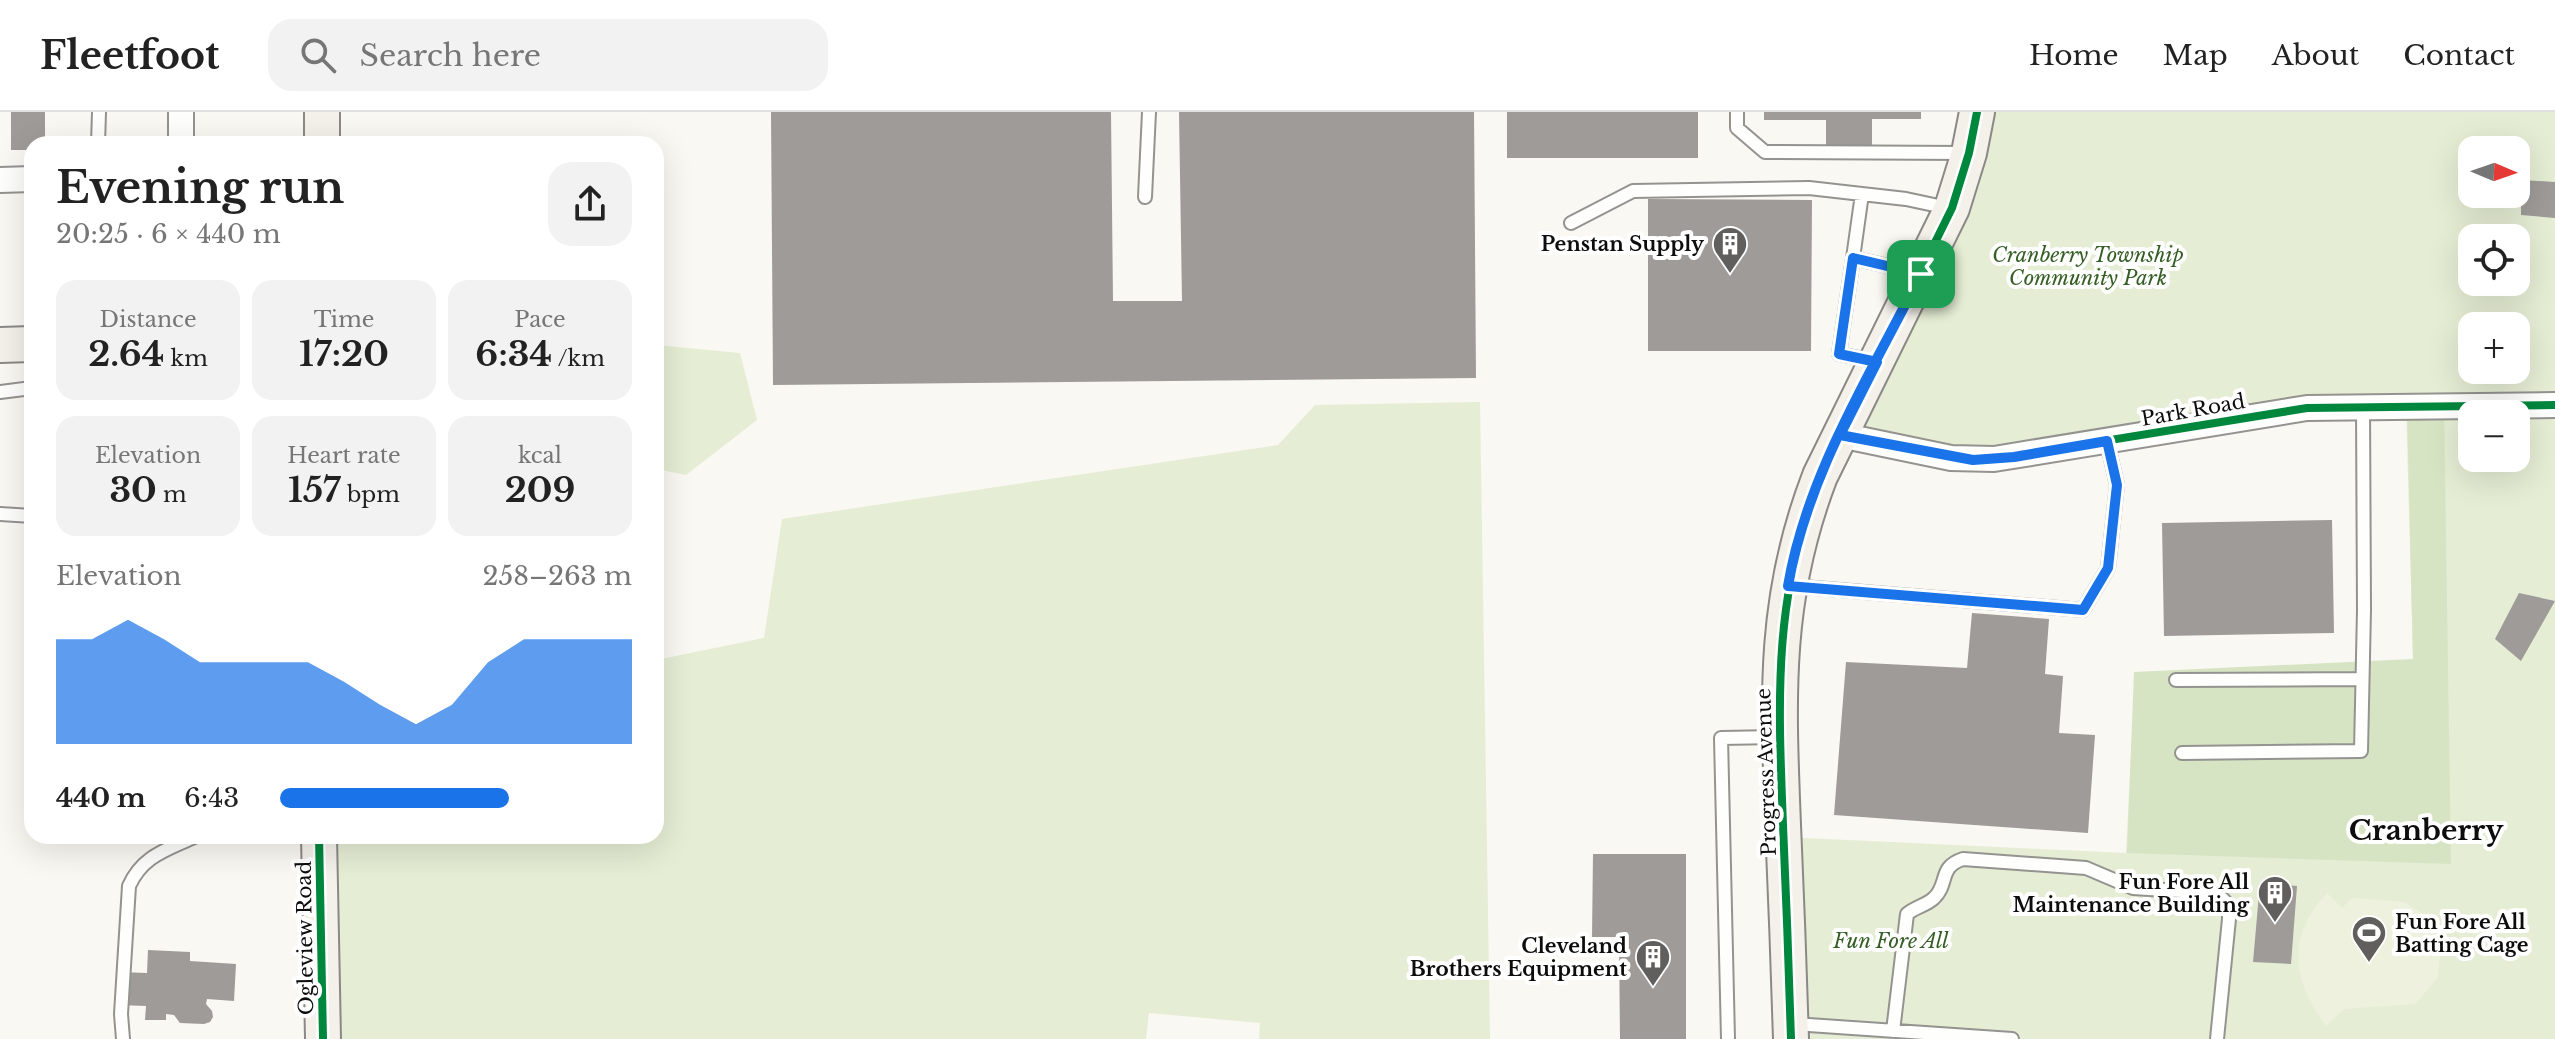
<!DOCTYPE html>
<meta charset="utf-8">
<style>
body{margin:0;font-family:"Libre Baskerville",serif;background:#f2f2f2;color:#222;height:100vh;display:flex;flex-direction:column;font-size:30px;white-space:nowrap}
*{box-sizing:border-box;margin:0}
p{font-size:26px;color:#767676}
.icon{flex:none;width:44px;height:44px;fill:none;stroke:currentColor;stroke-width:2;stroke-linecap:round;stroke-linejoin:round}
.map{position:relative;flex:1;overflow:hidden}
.drawer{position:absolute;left:24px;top:24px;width:640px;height:708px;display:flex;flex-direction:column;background:#fff;border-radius:24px;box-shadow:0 8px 32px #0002}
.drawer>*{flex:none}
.needle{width:52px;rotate:92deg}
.buttons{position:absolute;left:2458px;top:24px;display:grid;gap:16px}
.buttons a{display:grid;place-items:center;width:72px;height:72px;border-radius:16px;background:#fff;box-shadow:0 8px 32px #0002;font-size:40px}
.pin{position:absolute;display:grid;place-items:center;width:68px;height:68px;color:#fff;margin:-34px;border-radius:16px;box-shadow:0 4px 12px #0006}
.round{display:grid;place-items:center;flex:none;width:84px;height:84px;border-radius:24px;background:#f2f2f2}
.summary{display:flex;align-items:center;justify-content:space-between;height:136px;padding:0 32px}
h1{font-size:44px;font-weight:700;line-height:60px}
.stats{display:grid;grid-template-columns:repeat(3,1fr);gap:12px;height:136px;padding:8px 32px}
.stats div{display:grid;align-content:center;border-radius:20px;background:#f2f2f2;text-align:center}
.stats b{font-size:34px;font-weight:700}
.stats small{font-size:22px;font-weight:400}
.stats p{font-size:22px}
.chart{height:224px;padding:16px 32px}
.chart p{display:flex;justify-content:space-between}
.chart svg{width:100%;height:144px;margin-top:8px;fill:#1a73e8;opacity:.7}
ul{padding:0 32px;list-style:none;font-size:26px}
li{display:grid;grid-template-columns:128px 96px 1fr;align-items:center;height:60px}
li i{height:20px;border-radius:10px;background:#1a73e8}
header{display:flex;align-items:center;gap:48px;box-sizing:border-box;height:112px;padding:0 40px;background:#fff;border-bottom:2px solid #e0e0e0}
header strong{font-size:38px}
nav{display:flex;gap:44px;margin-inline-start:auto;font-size:28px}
.search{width:560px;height:72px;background:#f2f2f2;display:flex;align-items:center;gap:20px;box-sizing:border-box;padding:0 28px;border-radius:24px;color:#767676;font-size:30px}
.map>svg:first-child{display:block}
.green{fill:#e5edd4;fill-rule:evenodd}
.forest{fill:#d6e4c3}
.pitch{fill:#eef1de}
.building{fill:#9e9b98}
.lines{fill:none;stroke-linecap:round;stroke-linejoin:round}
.lane-casing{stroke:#949390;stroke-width:16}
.street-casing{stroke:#949390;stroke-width:28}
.secondary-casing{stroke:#8a8987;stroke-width:38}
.lane{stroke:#fefefd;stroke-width:12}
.street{stroke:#fefefd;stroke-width:24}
.secondary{stroke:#f4f1ea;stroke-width:34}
.cycleway-casing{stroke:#fff;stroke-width:13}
.cycleway{stroke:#00873e;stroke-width:8}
.route-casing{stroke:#fff;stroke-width:16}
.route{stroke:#1a73e8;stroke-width:10}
.labels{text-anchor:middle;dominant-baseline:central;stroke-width:8;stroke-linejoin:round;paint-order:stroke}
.poi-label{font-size:20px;font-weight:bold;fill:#0d0d0d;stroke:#fff;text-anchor:end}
.park-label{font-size:20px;font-style:italic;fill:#355e24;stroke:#fff}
.street-label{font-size:20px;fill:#0d0d0d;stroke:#fff}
.district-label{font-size:28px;font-weight:bold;fill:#0d0d0d;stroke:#fff}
</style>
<header>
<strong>Fleetfoot</strong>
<div class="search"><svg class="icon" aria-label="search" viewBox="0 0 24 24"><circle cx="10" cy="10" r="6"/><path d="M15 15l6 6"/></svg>Search here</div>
<nav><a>Home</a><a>Map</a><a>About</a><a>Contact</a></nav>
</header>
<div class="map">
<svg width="2555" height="927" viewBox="0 0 2555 927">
<rect width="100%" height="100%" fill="#faf8f2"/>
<path class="green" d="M 1970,0 L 2555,0 L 2555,927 L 1791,927 L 1784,725 L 2126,741 L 2134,579 L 2413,547 L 2406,294 L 2014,345 L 1840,323 L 1969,41 ZM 2472,38 L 2516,38 L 2516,82 L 2472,82 ZM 2472,126 L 2516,126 L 2516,170 L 2472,170 ZM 2472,214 L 2516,214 L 2516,258 L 2472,258 ZM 2472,302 L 2516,302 L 2516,346 L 2472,346 Z
M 656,233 L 740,241 L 757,308 L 686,363 L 656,357 Z
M 1480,290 L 1490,927 L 1259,927 L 1260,911 L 1149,901 L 1146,927 L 323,927 L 319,724 L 656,724 L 656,548 L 764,526 L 782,407 L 1278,333 L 1315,293 Z"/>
<path class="forest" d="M 2444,293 L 2451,752 L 2127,741 L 2134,560 L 2413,547 L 2407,294 Z"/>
<path class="pitch" d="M 2327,781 L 2342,796 L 2352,786 L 2404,790 L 2424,803 L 2441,837 L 2437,867 L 2415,892 L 2344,897 L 2326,914 C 2293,869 2285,826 2327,781 Z"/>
<path class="building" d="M 11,0 L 45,0 L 45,32 L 32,32 L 32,38 L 11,38 Z
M 771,0 L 1111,0 L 1113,189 L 1182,189 L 1179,0 L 1474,0 L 1476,266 L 773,273 Z
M 1507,0 L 1698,0 L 1698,46 L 1507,46 Z
M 1764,0 L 1921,0 L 1921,7 L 1872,7 L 1872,35 L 1826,34 L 1826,8 L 1764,8 Z
M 2521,68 L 2555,70 L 2555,106 L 2521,103 Z
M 1648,87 L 1812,88 L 1811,239 L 1648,239 Z
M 2332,408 L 2334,521 L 2164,524 L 2162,411 Z
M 2519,481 L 2555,489 L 2521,549 L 2495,527 Z
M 1972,501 L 2049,507 L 2045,562 L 2063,564 L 2059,621 L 2095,623 L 2088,721 L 1834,703 L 1846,550 L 1967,556 Z
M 1593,742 L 1686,742 L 1686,927 L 1620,927 L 1619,825 L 1592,825 Z
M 2260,771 L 2297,774 L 2291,852 L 2253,850 Z
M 148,838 L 190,840 L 190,849 L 236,852 L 234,889 L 207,887 L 206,892 L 212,899 L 213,905 L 210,910 L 204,912 L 180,911 L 174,903 L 166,902 L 166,908 L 145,908 L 146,894 L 118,893 L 120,860 L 147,861 Z"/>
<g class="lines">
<defs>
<path id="lane" d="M 1737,0 L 1737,16 L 1765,40 L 1966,41
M 98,32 L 99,0
M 1862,82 L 1853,146 L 1918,161
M 1145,85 L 1149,0
M 1571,111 L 1633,79 L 1809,76 L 1906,87 L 1948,96
M 1853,146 L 1839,242 L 1874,249
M 0,280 L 32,276
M 0,402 L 32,404
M 1791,474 L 2083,498 L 2108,456 L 2117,373 L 2107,329
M 2176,568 L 2362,567
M 2182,641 L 2361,639 L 2364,498 L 2363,294
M 1794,912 L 2012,927
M 1893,919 L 1907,802 C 1915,795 1927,793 1934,786 C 1949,772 1938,755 1963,747 L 2086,756 L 2133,776 L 2214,781 C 2227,788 2229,793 2229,807 L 2217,927
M 123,927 L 121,902 L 129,774 C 143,743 167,738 196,724
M 1728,927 L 1721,626 L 1777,625"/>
<path id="street" d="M 181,32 L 181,0
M 0,68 L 32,67
M 1840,323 L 1951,346 L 1994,347 L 2307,296 L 2555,293"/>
<path id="secondary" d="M 322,0 L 322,32
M 0,233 L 32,232
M 319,724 L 323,927
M 1791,927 C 1789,856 1786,784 1783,713 C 1778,585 1773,486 1820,364 L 1952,96 L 1969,41 L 1977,0"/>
</defs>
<use href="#lane" class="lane-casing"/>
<use href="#street" class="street-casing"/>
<use href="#secondary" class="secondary-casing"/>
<use href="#lane" class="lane"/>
<use href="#street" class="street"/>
<use href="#secondary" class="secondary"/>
<defs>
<path id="cycleway" d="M 1840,323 L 1951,346 L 1994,347 L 2307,296 L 2555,293
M 319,724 L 323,927
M 1791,927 C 1789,856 1786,784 1783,713 C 1778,585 1773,486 1820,364 L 1952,96 L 1969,41 L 1977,0"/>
</defs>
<use href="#cycleway" class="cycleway-casing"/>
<use href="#cycleway" class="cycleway"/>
</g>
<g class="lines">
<defs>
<path id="route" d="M 1921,162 C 1871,262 1807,362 1788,474 L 2083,498 L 2108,456 L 2117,373 L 2107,329 L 2014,345 L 1973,348 L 1840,323 L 1877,250 L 1839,242 L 1853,146 L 1921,162"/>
</defs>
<use href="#route" class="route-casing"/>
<use href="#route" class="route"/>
</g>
<defs>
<symbol id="building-pin" viewBox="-11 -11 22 30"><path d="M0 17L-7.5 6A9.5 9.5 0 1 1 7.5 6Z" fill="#605f5d" stroke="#fff"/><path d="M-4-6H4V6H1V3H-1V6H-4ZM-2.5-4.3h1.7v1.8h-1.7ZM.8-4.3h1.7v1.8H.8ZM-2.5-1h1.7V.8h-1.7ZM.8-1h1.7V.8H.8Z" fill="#fff"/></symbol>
<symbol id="stadium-pin" viewBox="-11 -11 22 30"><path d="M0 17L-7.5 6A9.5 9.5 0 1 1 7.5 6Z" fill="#605f5d" stroke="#fff"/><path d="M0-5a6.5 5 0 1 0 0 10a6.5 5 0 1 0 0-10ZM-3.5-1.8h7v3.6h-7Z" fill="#fff"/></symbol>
</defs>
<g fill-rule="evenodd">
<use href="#building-pin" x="1710" y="112" width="40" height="54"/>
<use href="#building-pin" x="2255" y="761" width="40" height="54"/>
<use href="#stadium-pin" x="2349" y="801" width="40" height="54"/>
<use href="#building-pin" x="1633" y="825" width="40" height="54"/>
</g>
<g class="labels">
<g class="poi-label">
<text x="1704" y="132">Penstan Supply</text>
<text x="2249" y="770">Fun Fore All<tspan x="2249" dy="23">Maintenance Building</tspan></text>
<text x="2395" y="810" text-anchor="start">Fun Fore All<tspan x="2395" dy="23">Batting Cage</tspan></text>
<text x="1627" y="834">Cleveland<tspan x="1627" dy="23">Brothers Equipment</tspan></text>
</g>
<g class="park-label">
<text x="2088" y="143">Cranberry Township<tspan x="2088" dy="23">Community Park</tspan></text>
<text x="1891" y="829">Fun Fore All</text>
</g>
<g class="street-label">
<text transform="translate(2193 298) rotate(-10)">Park Road</text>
<text transform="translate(1766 660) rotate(-92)">Progress Avenue</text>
<text transform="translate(305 826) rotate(-91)">Ogleview Road</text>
</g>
<g class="district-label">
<text x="2426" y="718">Cranberry</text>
</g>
</g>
</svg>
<div class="buttons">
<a><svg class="needle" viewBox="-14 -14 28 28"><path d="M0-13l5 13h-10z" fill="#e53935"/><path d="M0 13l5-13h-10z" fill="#767676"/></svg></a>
<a><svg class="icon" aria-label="locate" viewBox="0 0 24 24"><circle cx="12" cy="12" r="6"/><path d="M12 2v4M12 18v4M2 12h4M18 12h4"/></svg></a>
<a>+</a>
<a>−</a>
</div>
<div class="pin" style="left:1921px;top:162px;background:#1e9e55"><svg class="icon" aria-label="arrive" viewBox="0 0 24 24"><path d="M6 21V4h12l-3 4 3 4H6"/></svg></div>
<section class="drawer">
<div class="summary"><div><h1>Evening run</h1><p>20:25 · 6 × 440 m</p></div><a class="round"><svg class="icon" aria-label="share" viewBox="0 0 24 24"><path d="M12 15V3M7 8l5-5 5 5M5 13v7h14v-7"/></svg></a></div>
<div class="stats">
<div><p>Distance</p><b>2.64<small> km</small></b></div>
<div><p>Time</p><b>17:20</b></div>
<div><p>Pace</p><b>6:34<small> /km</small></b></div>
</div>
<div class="stats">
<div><p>Elevation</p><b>30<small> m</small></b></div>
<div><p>Heart rate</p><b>157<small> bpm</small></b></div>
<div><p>kcal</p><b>209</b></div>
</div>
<div class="chart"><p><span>Elevation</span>258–263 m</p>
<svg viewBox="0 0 160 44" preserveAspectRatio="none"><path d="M0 44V12L10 12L20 6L30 12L40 19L50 19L60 19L70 19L80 25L90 32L100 38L110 32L120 19L130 12L140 12L150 12L160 12V44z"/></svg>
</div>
<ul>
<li><b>440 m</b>6:43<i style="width:65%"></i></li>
</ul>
</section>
</div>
